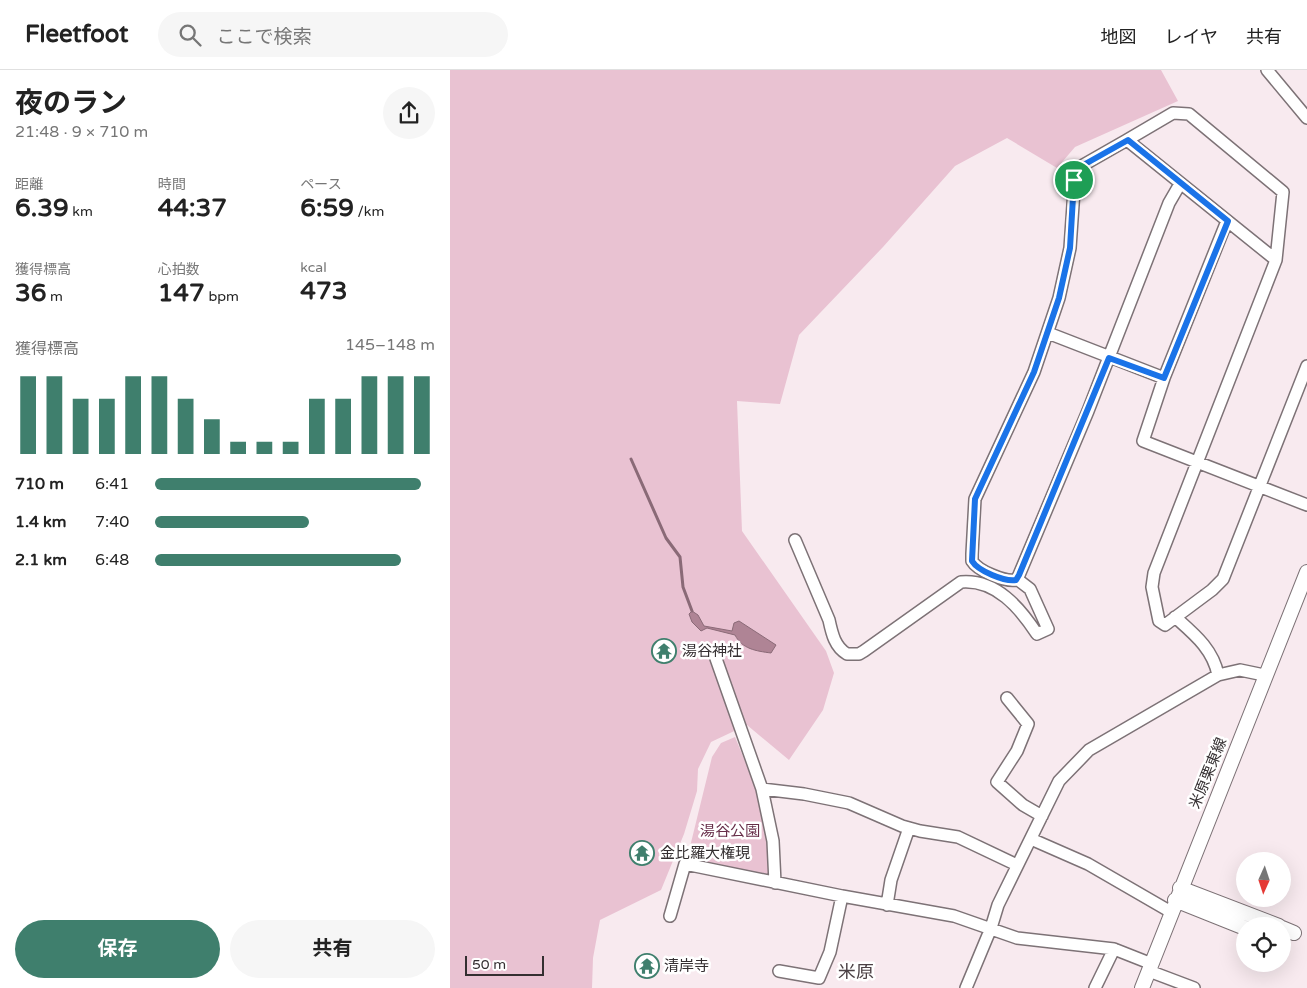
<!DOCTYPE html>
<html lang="ja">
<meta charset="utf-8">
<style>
body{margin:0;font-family:"Varela Round","Noto Sans JP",sans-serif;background:#f6f6f6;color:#222;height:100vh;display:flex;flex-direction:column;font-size:19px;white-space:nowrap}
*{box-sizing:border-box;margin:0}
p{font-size:16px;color:#767676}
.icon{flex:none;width:28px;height:28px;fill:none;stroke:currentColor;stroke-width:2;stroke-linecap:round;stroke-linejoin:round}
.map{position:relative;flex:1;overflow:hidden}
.drawer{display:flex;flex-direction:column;background:#fff;width:450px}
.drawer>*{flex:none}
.needle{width:32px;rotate:183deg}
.buttons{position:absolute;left:786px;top:782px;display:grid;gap:10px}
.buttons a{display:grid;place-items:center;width:55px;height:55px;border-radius:50%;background:#fff;box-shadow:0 5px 20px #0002;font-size:25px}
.scale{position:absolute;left:15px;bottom:12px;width:79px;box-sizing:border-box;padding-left:5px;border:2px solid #342f31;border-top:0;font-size:14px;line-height:18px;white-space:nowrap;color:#342f31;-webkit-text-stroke:4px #fff;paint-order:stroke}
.pin{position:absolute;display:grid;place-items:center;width:42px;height:42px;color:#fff;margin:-21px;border:2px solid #fff;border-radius:50%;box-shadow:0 1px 5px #0007}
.round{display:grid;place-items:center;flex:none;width:52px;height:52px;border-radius:26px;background:#f6f6f6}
.summary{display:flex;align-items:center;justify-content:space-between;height:85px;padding:0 15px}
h1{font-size:28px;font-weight:700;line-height:38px}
.stats{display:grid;grid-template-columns:repeat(3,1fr);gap:8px;height:85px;padding:5px 15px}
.stats div{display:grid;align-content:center}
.stats b{font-size:25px;font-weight:700}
.stats small{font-size:14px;font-weight:400}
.stats p{font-size:14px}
.chart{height:140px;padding:10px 15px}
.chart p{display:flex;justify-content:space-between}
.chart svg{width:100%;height:90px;margin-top:5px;stroke:#3f7f6d;stroke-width:6}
.cta{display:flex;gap:10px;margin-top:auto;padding:10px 15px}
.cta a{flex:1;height:58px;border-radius:30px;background:#3f7f6d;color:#fff;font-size:20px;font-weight:700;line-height:58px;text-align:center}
.cta a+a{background:#f6f6f6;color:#222}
ul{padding:0 15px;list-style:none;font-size:16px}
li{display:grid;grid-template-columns:80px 60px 1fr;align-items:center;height:38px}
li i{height:12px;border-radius:6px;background:#3f7f6d}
header{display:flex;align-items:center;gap:30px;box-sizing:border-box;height:70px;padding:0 25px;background:#fff;border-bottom:1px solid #e0e0e0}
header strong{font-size:24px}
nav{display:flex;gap:28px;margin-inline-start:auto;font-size:18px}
.search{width:350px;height:45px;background:#f6f6f6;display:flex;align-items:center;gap:12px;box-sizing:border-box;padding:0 18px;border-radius:28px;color:#767676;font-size:19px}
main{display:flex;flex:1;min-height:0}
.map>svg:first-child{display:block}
.green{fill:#e9c2d2}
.water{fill:#af8495;stroke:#8a6a77}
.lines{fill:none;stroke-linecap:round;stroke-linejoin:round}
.stream{stroke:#8a6a77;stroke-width:3}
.minor-casing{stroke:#7d7276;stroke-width:14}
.major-casing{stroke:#7d7276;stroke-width:16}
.minor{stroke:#fff;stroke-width:11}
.major{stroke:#fff;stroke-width:14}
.route-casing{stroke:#fff;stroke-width:10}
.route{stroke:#1a73e8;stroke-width:6}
.labels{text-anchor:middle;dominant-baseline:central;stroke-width:5;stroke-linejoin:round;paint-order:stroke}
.poi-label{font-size:15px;fill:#342f31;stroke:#fff;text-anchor:start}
.street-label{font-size:15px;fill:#342f31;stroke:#fff}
.park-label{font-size:15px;fill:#672e49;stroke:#fff}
.quarter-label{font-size:18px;fill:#4c4145;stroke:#fff}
</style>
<header>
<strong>Fleetfoot</strong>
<div class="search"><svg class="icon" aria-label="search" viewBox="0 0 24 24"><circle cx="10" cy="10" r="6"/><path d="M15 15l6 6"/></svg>ここで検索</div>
<nav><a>地図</a><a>レイヤ</a><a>共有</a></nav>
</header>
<main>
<section class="drawer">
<div class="summary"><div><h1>夜のラン</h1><p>21:48 · 9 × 710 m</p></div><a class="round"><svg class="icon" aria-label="share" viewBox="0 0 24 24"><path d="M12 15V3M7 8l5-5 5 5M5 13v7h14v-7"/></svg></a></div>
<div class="stats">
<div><p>距離</p><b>6.39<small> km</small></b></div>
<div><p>時間</p><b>44:37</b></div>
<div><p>ペース</p><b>6:59<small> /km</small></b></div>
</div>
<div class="stats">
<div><p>獲得標高</p><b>36<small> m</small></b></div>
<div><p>心拍数</p><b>147<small> bpm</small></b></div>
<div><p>kcal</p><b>473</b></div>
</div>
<div class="chart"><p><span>獲得標高</span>145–148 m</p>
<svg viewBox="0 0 160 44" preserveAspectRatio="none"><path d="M5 44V6M15 44V6M25 44V17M35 44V17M45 44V6M55 44V6M65 44V17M75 44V27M85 44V38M95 44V38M105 44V38M115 44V17M125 44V17M135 44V6M145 44V6M155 44V6"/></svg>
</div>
<ul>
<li><b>710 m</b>6:41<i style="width:95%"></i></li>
<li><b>1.4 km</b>7:40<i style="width:55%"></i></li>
<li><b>2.1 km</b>6:48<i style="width:88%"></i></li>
</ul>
<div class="cta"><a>保存</a><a>共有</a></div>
</section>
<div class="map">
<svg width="857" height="918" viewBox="0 0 857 918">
<rect width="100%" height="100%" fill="#f8eaef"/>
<path class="green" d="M 0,0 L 711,0 L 728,31 L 625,77 L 607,98 L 557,68 L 505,96 L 433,177 L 349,265 L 330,334 L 287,331 L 292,461 L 376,581 L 384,603 L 373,640 L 339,690 L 297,655 L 261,672 L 248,699 L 247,721 L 234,764 L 211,820 L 150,850 L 143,888 L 142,918 L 0,918 Z
M 285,667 C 303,710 321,754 321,801 L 317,805 L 237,789 L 262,687 L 271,673 Z"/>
<path class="water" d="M 242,541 L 248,545 L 254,556 L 282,561 L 284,553 L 289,551 L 326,575 L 321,583 C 306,581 292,579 285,565 L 257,558 L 251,561 L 242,552 L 239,544 Z"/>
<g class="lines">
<path class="stream" d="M 181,389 L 216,468 L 230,487 L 233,517 L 242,541"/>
<defs>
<path id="minor" d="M 817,0 L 857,48
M 677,70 L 628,98 L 625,106 L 620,178 L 609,228 L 584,302 L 525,429 L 522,484 L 522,491 C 528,501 555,512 566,510 L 569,505 L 638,341 L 719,133 L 730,114
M 777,151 L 714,308 L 693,371 L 857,435
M 826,190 L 677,70 L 723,43 L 739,44 L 833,122 L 826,190 L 704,503 L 702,517 L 709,551 L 715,555 L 762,520 L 773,509 L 857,296
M 598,263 L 714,308
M 345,470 L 379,550 C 382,564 385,577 397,584 L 409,584 L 414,581 L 511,512 C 546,509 570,538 587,564 L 598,559 L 580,519 L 567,509
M 725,547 C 744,564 763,579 768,605
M 264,583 L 312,719
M 557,628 L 578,654 L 567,681 L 547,712 L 573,735 L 592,746
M 581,769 L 638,794 L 721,842
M 325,813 L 323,771 L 312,719 L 354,724 L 399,733 L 452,756 L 470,761 L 508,767 L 567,795
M 437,835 L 441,810 L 459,758
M 220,846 L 235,794 L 392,826 L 504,846 L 567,868 L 664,879 L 702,894
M 329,901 L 369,908 L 380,882 L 392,826
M 699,901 L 744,918
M 516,918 L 541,858 L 548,835 L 609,711 L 639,680 L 768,605 L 790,600 L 814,605
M 645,918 L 664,879"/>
<path id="major" d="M 730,818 L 829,856
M 725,830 L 795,858
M 832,858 L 844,863
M 692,918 L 857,502"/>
</defs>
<use href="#minor" class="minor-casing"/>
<use href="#major" class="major-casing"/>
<use href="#minor" class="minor"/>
<use href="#major" class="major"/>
</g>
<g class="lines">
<defs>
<path id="route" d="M 678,70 L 778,151 L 714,308 L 659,288 L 569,505 L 566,510 C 555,512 528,501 522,491 L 525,429 L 584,302 L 609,228 L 620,178 L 624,110 L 628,98 Z"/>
</defs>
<use href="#route" class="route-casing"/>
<use href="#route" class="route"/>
</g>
<defs>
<symbol id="temple-ring" viewBox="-11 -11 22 22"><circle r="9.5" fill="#fff" stroke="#3f7f6d" stroke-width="1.5"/><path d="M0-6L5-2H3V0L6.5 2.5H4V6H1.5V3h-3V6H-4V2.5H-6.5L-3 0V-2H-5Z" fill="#3f7f6d"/></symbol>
</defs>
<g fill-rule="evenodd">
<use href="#temple-ring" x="200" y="567" width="28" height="28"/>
<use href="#temple-ring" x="178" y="769" width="28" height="28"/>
<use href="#temple-ring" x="183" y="882" width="28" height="28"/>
</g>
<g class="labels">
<g class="poi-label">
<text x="232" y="581">湯谷神社</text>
<text x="210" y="783">金比羅大権現</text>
<text x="214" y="896">清岸寺</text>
</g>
<g class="street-label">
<text transform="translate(758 703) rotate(-68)">米原栗東線</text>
</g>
<g class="park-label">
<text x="280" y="761">湯谷公園</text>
</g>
<g class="quarter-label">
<text x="406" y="902">米原</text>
</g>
</g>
</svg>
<div class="buttons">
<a><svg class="needle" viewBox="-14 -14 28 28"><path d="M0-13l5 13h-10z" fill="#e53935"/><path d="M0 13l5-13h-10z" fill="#767676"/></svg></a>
<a><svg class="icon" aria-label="locate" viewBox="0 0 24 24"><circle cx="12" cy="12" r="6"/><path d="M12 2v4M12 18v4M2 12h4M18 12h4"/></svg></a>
</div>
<div class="scale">50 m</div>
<div class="pin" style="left:624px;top:110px;background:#1e9e55"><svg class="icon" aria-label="arrive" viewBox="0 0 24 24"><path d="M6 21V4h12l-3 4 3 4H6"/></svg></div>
</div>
</main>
